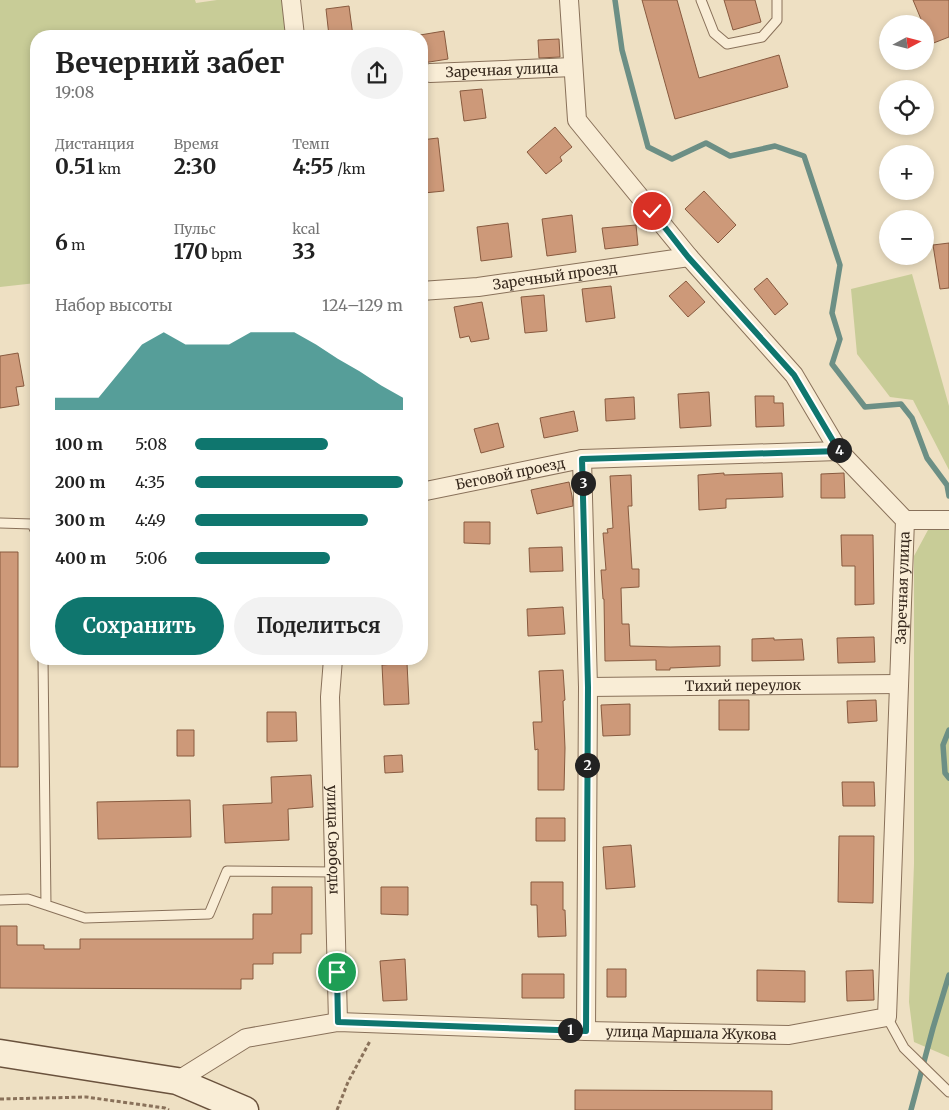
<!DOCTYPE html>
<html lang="ru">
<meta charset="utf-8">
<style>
body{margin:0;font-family:Merriweather,serif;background:#f2f2f2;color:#222;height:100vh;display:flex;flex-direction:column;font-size:19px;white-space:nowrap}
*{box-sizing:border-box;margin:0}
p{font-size:16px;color:#767676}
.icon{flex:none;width:28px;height:28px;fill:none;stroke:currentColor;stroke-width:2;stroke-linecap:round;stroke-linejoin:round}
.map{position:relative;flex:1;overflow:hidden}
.details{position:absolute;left:30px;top:30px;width:398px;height:635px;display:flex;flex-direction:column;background:#fff;border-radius:20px;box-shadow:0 2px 8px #0003}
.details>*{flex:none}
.needle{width:32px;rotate:83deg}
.fabs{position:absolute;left:879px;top:15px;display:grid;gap:10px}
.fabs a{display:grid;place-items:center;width:55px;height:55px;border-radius:50%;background:#fff;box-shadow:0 2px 8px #0003;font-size:25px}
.pin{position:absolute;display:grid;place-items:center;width:42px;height:42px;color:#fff;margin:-21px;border:2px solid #fff;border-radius:50%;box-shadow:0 1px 5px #0007}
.km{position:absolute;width:25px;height:25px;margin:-12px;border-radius:50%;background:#222;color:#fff;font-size:14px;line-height:25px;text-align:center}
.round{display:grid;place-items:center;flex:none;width:52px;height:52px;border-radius:26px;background:#f2f2f2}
.head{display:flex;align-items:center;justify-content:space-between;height:85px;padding:0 25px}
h1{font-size:28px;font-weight:700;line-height:38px}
.stats{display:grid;grid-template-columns:repeat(3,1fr);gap:8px;height:85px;padding:5px 25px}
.stats div{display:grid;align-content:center}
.stats b{font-size:21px;font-weight:700}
.stats small{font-size:14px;font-weight:400}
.stats p{font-size:14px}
.chart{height:140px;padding:10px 25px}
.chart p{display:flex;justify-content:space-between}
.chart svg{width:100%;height:90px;margin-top:5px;fill:#0f766e;opacity:.7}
.action{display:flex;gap:10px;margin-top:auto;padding:10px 25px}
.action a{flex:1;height:58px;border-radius:30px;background:#0f766e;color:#fff;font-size:20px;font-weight:700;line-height:58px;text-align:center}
.action a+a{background:#f2f2f2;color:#222}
ul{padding:0 25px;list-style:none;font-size:16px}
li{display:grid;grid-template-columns:80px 60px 1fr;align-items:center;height:38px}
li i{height:12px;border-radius:6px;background:#0f766e}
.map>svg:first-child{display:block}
.green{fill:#c8cc97}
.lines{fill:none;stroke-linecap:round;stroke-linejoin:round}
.stream{stroke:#6c8f85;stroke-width:5.5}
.building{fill:#cd9979;stroke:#885a3f}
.lane-casing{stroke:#89715a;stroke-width:11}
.street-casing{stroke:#89715a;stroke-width:20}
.secondary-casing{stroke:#6a523d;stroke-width:29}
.path{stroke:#89715a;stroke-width:3;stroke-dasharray:4 2.5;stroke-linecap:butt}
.lane{stroke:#f9edd6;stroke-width:9}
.street{stroke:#f9edd6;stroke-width:18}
.secondary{stroke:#f9edd6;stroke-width:26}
.route-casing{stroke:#fff;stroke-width:10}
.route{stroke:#0f766e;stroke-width:6}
.labels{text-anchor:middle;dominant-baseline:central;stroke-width:4;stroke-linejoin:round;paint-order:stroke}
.street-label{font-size:14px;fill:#382a1e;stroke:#f6ead3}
</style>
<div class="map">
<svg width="949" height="1110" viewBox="0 0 949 1110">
<rect width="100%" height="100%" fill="#eee0c3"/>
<path class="green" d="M 0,0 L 195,0 L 196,3 L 217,0 L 282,0 L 286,36 L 36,36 L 36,283 L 0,287 Z
M 912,274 L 949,406 L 949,470 L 913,400 L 890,397 L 857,354 L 851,289 Z
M 928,530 L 949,530 L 949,1057 L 914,1042 L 909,1002 L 914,864 L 914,556 Z"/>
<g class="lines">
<path class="stream" d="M 615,0 L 622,50 L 648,147 L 672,159 L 706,143 L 730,156 L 775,146 L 804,156 L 840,265 L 832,313 L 840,339 L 832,364 L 865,407 L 901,404 L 912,418 L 927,458 L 947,485 L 949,496
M 949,730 L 943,745 L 945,773 L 949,778
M 911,1110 L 933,1028 L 949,975"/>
</g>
<path class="building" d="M 642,0 L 677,0 L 699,78 L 779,55 L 788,87 L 675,119 Z
M 724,0 L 755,0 L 761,22 L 733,30 Z
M 913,0 L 949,0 L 949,37 L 931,44 L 925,29 L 925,24 L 923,24 Z
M 349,6 L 353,36 L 329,36 L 326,9 Z
M 444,31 L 448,59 L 423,63 L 421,36 L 420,36 L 420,35 Z
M 559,39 L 560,57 L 539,58 L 538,40 Z
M 482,89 L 486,118 L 464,121 L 460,91 Z
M 555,127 L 572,147 L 560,157 L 562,161 L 546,174 L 527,152 Z
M 438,138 L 444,191 L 424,193 L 421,164 L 421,140 Z
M 704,191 L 736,225 L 718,243 L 685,209 Z
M 572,215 L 576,252 L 547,256 L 542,219 Z
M 508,223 L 512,257 L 481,261 L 477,227 Z
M 636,225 L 638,245 L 605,249 L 602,228 Z
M 949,243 L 949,288 L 940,289 L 933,245 Z
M 767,278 L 788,304 L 775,315 L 754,289 Z
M 686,281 L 705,302 L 688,317 L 669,296 Z
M 611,286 L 615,318 L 586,322 L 582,289 Z
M 544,295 L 547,331 L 525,333 L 521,297 Z
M 482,302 L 489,339 L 471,342 L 469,336 L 460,338 L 454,307 Z
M 18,353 L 24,386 L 16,387 L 19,405 L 0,408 L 0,356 Z
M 709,392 L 711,426 L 680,428 L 678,394 Z
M 755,396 L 774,396 L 774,403 L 783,403 L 784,426 L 756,427 Z
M 634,397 L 635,419 L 606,421 L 605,399 Z
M 574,411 L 578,431 L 544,438 L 540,418 Z
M 498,423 L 504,447 L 481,453 L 474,429 Z
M 724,473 L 724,475 L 782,473 L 783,497 L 726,499 L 726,508 L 699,510 L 698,475 Z
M 844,473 L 845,498 L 821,498 L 821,474 Z
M 631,475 L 632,506 L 628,506 L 632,569 L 639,569 L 639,587 L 621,588 L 622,624 L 629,624 L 630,646 L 670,647 L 720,646 L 720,666 L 670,668 L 670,670 L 656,670 L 656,660 L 605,661 L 604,599 L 603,599 L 601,570 L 606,570 L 603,533 L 608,533 L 607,529 L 613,528 L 610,476 Z
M 569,482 L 572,496 L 573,506 L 537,514 L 531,490 Z
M 464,522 L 490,522 L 490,544 L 464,543 Z
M 841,535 L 873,535 L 874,604 L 855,605 L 855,566 L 842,566 Z
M 562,547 L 563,571 L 530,572 L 529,548 Z
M 0,552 L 18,552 L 18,767 L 0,767 Z
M 563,607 L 565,634 L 528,636 L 527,609 Z
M 874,637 L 875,662 L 838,663 L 837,638 Z
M 774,638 L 774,640 L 802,639 L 804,660 L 752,661 L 752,639 Z
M 407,663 L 409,704 L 384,705 L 382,665 Z
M 563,670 L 565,700 L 563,701 L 565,748 L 564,790 L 538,790 L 538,749 L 535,750 L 533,722 L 542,722 L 539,671 Z
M 719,700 L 749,700 L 749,730 L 719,730 Z
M 876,700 L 877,721 L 848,723 L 847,701 Z
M 630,704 L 630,735 L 603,736 L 601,705 Z
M 267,712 L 296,712 L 297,741 L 267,742 Z
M 177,730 L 194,730 L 194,756 L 177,756 Z
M 402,755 L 403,772 L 385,773 L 384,756 Z
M 311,775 L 313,807 L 288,809 L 289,840 L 225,843 L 223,805 L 272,803 L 271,777 Z
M 842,782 L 874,782 L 875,806 L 843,806 Z
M 190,800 L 191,837 L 98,839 L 97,802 Z
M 536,818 L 565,818 L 565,841 L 536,841 Z
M 839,836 L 874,836 L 873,903 L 838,902 Z
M 631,845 L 635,887 L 606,889 L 603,847 Z
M 531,882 L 563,882 L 563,910 L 565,910 L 566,936 L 538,937 L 537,905 L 531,905 Z
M 272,887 L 312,887 L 312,934 L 301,934 L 301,953 L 273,953 L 273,964 L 253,964 L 253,979 L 241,979 L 241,989 L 0,988 L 0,926 L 17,926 L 17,945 L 44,945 L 44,949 L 80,949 L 80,939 L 253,939 L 253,914 L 272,914 Z
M 381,887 L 408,887 L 408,915 L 381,914 Z
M 405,959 L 407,1000 L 383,1001 L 380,961 Z
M 607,969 L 626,969 L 626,997 L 607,997 Z
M 757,970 L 805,971 L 805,1002 L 757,1001 Z
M 873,970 L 874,1000 L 847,1001 L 846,971 Z
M 522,974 L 564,974 L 564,998 L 522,998 Z
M 575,1090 L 772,1091 L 772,1110 L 575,1110 Z"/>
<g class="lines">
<defs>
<path id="lane" d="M 701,0 L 714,33 L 727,44 L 762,37 L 777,20 L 777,0
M 0,523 L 32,524 L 36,532
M 43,659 L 46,905
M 0,900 L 28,899 L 85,918 L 209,914 L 227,871 L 334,872
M 887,1017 L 904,1048 L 949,1092"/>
<g id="street">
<path d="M 291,0 L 295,36"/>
<path id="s1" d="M 430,73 L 573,67"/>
<path id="s2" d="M 421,291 L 478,287 L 689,257"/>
<path d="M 582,459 L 588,687 L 586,1031"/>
<path id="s3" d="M 421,492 L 582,459 L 839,451"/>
<path d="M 905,520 L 949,520"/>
<path id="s4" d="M 333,659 L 330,697 L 338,1022"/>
<path id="s5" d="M 588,687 L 899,684"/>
<path id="s6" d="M 177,1081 L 246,1038 L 338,1022 L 586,1031 L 789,1035 L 887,1017 L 905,520 L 839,451 L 794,375 L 689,257 L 577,120 L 569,0"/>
</g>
<path id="secondary" d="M 0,1053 L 177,1081 L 245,1110"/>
</defs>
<use href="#lane" class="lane-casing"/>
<use href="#street" class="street-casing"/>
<use href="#secondary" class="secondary-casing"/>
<path class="path" d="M 0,1099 L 86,1097 L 165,1108 L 169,1110
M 337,1110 L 348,1082 L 370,1041"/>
<use href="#lane" class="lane"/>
<use href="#street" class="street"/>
<use href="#secondary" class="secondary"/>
</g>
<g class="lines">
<defs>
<path id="route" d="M 337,972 L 338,1022 L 586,1031 L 588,687 L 582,459 L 839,451 L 794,375 L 688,257 L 652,211"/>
</defs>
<use href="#route" class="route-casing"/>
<use href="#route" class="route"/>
</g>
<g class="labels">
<g class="street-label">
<text stroke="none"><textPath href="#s1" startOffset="72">Заречная улица</textPath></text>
<text stroke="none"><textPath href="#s2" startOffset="135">Заречный проезд</textPath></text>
<text stroke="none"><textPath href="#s3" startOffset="91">Беговой проезд</textPath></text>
<text stroke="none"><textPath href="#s6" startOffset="1155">Заречная улица</textPath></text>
<text stroke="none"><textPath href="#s5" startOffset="155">Тихий переулок</textPath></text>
<text stroke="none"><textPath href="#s4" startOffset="181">улица Свободы</textPath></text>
<text stroke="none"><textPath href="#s6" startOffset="528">улица Маршала Жукова</textPath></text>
</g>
</g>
</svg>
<div class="fabs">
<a><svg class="needle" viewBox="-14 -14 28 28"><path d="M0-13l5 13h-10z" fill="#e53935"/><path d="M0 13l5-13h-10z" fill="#767676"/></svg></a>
<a><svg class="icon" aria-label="locate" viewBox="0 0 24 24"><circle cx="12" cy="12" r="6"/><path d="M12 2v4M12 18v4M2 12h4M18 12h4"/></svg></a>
<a>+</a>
<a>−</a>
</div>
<div class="pin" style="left:337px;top:972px;background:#1e9e55"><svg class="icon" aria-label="arrive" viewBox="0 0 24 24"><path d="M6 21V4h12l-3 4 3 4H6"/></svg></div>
<div class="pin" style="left:652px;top:211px;background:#d93025"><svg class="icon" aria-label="check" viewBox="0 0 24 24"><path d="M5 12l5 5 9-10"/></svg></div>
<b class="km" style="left:570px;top:1030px">1</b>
<b class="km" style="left:587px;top:765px">2</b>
<b class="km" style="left:583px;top:483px">3</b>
<b class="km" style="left:839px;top:450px">4</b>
<section class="details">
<div class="head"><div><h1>Вечерний забег</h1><p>19:08</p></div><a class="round"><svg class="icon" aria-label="share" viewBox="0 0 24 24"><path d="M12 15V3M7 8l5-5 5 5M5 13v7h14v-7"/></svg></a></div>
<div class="stats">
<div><p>Дистанция</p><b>0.51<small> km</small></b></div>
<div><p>Время</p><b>2:30</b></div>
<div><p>Темп</p><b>4:55<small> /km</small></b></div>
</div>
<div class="stats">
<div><b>6<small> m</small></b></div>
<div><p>Пульс</p><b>170<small> bpm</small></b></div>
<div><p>kcal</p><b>33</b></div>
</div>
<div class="chart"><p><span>Набор высоты</span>124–129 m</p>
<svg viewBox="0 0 160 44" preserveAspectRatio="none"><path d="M0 44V38L10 38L20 38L30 25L40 12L50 6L60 12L70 12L80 12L90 6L100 6L110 6L120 12L130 19L140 25L150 32L160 38V44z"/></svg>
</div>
<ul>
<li><b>100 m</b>5:08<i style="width:64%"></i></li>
<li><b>200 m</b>4:35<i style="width:100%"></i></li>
<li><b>300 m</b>4:49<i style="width:83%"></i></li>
<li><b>400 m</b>5:06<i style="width:65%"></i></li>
</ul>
<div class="action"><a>Сохранить</a><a>Поделиться</a></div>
</section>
</div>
